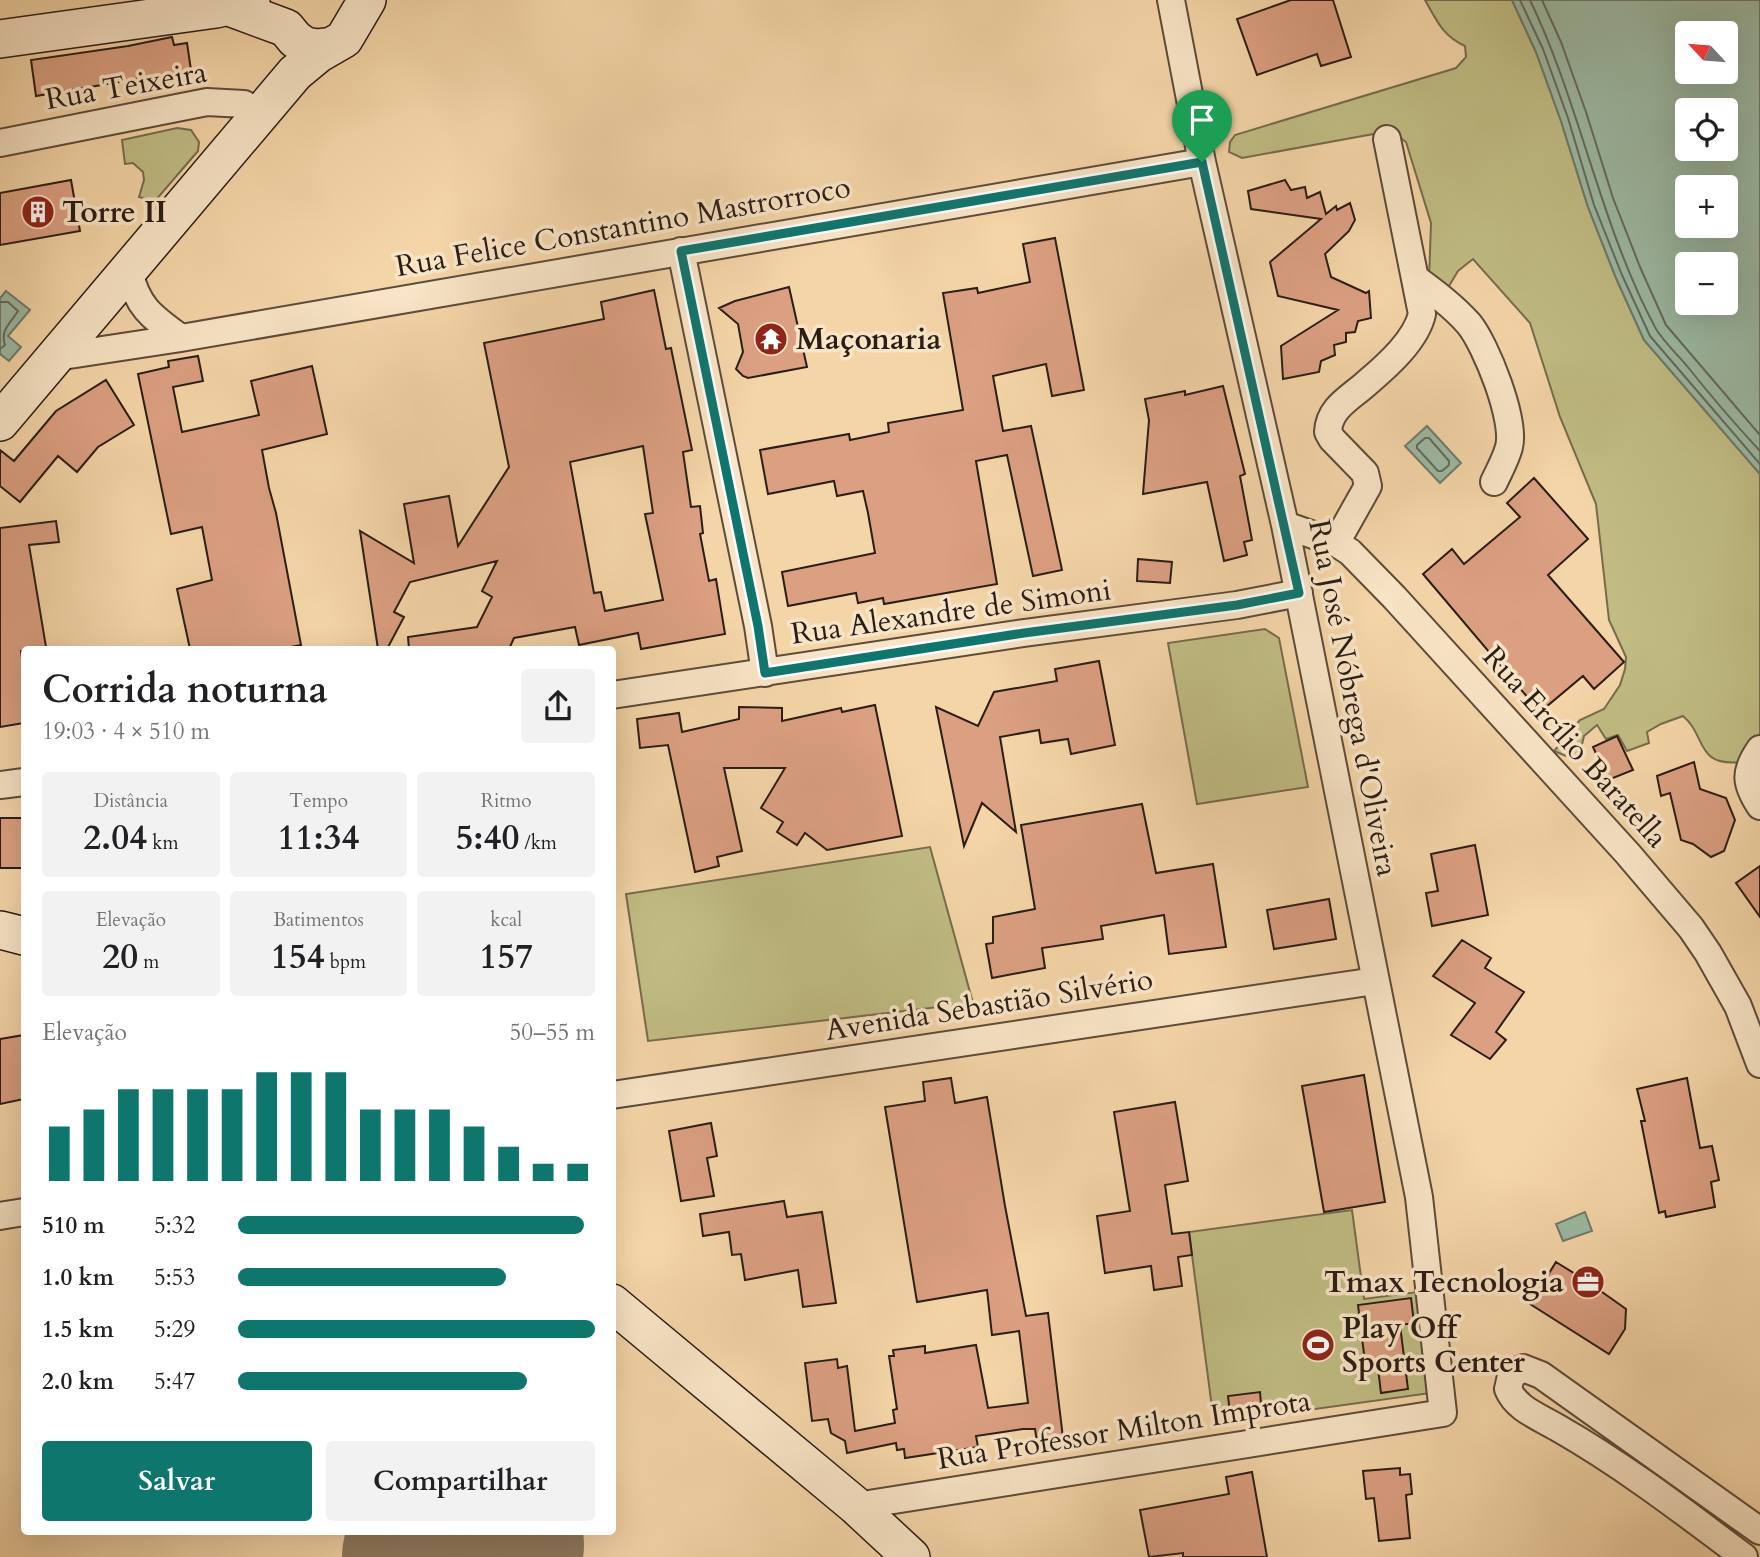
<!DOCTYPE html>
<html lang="pt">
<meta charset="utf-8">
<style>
body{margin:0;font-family:Cardo,serif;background:#f2f2f2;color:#202124;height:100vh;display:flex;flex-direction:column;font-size:26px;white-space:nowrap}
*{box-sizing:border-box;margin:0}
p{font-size:23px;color:#757577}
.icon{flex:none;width:38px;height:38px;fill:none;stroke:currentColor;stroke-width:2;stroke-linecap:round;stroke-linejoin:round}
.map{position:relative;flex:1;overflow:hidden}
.details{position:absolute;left:21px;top:646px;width:595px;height:889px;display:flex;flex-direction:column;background:#fff;border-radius:7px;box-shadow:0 7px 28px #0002}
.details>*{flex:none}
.needle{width:46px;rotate:296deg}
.controls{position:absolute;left:1675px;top:21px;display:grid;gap:14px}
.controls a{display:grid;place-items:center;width:63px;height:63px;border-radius:7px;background:#fff;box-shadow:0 7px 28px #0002;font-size:35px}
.pin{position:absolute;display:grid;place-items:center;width:60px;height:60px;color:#fff;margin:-72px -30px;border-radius:50% 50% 50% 0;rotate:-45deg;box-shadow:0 0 7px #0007}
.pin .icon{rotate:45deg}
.round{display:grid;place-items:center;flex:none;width:74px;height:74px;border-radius:7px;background:#f2f2f2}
.head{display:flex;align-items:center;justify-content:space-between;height:119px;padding:0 21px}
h1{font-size:38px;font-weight:700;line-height:52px}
.metrics{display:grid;grid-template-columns:repeat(3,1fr);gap:10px;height:119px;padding:7px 21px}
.metrics div{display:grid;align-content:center;border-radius:7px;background:#f2f2f2;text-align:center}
.metrics b{font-size:35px;font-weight:700}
.metrics small{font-size:19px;font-weight:400}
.metrics p{font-size:19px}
.chart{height:196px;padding:14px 21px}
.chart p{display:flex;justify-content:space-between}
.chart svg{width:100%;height:126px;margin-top:7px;stroke:#0f766e;stroke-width:6}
.button{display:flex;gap:14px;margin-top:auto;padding:14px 21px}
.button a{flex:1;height:80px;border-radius:7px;background:#0f766e;color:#fff;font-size:28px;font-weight:700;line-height:80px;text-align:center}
.button a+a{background:#f2f2f2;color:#202124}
ul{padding:0 21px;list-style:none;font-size:23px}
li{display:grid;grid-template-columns:112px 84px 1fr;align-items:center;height:52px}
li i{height:18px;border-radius:9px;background:#0f766e}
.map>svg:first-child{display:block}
.green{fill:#c0bc84;stroke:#766c4d;stroke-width:2}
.water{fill:#9cb9a4;stroke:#6f7b6b;stroke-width:2;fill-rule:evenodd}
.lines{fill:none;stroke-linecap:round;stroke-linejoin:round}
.shore{stroke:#646b5d;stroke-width:2}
.taxiway{stroke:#90795f;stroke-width:68}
.runway{stroke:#90795f;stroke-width:170}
.building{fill:#db9f82;stroke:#2b1d16;stroke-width:2;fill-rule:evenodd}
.street-casing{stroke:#5d4b3a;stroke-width:30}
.secondary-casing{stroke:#2b1d16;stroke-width:40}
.street{stroke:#f8e4c6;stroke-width:26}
.secondary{stroke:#f8e4c6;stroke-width:37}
.route-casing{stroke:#fff;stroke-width:14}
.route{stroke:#0f766e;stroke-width:9}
.labels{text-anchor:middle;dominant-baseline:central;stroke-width:7;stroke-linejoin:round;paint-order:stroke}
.street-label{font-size:30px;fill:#2b1d16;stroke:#f8e4c6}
.poi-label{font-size:30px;font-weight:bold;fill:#2b1d16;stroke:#f8e4c6;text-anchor:start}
</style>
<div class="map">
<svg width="1760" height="1557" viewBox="0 0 1760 1557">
<rect width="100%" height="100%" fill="#f4d5a8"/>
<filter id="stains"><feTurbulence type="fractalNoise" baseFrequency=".00286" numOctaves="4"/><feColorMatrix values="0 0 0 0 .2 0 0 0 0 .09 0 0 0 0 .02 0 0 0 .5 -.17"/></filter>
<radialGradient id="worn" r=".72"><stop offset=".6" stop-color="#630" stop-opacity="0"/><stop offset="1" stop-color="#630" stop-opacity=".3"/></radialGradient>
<path class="green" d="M 1425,0 L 1512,0 L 1536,52 L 1561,121 L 1588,207 L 1616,278 L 1644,340 L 1760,474 L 1760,734 L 1751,742 L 1741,762 C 1695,767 1707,736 1683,716 L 1661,724 L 1647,732 L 1649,743 L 1627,751 L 1618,735 L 1606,739 L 1597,725 L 1584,736 L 1578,761 L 1554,751 L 1580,720 L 1604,709 L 1620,685 L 1625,669 L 1626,657 L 1609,620 L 1596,504 L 1560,417 L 1530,323 L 1473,259 L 1458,271 L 1449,286 L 1429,280 L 1431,223 L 1406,142 L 1395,134 L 1379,133 L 1242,158 L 1229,152 L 1230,142 L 1235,135 L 1456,68 L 1466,57 L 1465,46 C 1442,35 1437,21 1425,0 Z
M 177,128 L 191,130 L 199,142 L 198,151 L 155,201 L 139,197 L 144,180 L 143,172 L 133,163 L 125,164 L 122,140 Z
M 1265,629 L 1279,638 L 1308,787 L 1197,804 L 1168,643 Z
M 930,847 L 973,1003 L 648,1041 L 626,894 Z
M 1352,1210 L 1364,1299 L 1425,1291 L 1438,1392 L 1214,1423 L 1189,1232 Z"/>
<path class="water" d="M 1512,0 L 1760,0 L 1760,474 L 1644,340 L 1616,278 L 1588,207 L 1561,121 L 1536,52 ZM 1687,33 L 1726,33 L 1726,72 L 1687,72 ZM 1687,110 L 1726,110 L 1726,149 L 1687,149 ZM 1726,187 L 1726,226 L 1687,226 L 1687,187 ZM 1687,264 L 1726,264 L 1726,303 L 1687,303 Z
M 6,291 L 30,310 L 8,336 L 21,347 L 9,361 L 0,354 L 0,298 Z
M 1427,426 L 1461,463 L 1440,483 L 1405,446 Z
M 1585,1212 L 1592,1231 L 1563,1241 L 1556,1224 Z"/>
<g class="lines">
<path class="shore" d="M 1520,0 L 1543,49 L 1568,118 L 1594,205 L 1622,275 L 1650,336 L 1760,464
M 1530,0 C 1581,106 1600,225 1656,329 C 1664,342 1677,354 1687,366 C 1710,395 1735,424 1760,451
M 1542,0 L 1561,42 L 1586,112 L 1613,198 L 1640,267 L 1666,325 L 1760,435
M 0,302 L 8,302 L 18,311 C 10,324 0,330 5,345 L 0,349
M 1425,438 L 1429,438 L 1449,461 L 1449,465 L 1442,471 L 1438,471 L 1417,448 L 1417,445 Z"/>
<path class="taxiway" d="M 499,1545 L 502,1557"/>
<path class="runway" d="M 427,1557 L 499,1545"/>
</g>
<path class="building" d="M 1291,0 L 1333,0 L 1351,57 L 1321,66 L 1317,54 L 1257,75 L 1237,19 Z
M 172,37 L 174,45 L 187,43 L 191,70 L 36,96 L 31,60 L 128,46 Z
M 71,180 L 80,231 L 0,245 L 0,193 Z
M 1285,180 L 1291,190 L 1305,187 L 1307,198 L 1320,192 L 1326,214 L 1336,206 L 1337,210 L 1350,203 L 1355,220 L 1349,231 L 1325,254 L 1331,277 L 1366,293 L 1369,291 L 1371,318 L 1358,321 L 1355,332 L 1346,333 L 1346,342 L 1334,345 L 1335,355 L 1321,361 L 1319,372 L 1283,379 L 1281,346 L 1338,310 L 1278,296 L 1270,262 L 1321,219 L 1251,209 L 1248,191 Z
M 1055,238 L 1084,390 L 1052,396 L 1046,364 L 993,376 L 1003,431 L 1031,426 L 1062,570 L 1033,576 L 1007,455 L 976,461 L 997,584 L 884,604 L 883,598 L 858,603 L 856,593 L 788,606 L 782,572 L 875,553 L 868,513 L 863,491 L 837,496 L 834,481 L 768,494 L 760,450 L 849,434 L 850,440 L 889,432 L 888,423 L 963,410 L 943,293 L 977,288 L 978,293 L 1030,282 L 1023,244 Z
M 789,287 L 807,367 L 748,378 L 743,376 L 736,369 L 743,352 L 738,324 L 719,308 L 735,301 Z
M 654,290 L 666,349 L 671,348 L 692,450 L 683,452 L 691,507 L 700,506 L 703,533 L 700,534 L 709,581 L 716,579 L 725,634 L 641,649 L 638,633 L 579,645 L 575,627 L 514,638 L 509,649 L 409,649 L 408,637 L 477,627 L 492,597 L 482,591 L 497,561 L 410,582 L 394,612 L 404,617 L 387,649 L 378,649 L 360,531 L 414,563 L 404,504 L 449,496 L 458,546 L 509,467 L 484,343 L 604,319 L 601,302 ZM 643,446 L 653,513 L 645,514 L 663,600 L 605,611 L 601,592 L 594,593 L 570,462 Z
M 198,356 L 203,381 L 173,387 L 182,432 L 259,415 L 251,381 L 312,366 L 327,434 L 262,450 L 269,488 L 276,513 L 301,645 L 281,649 L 276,647 L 268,649 L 190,649 L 177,589 L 212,580 L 202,527 L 171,534 L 138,374 L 169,367 L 168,361 Z
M 106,380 L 134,425 L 98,447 L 77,472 L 58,456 L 20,502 L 0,486 L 0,450 L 14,461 L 56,411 Z
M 1223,386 L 1245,474 L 1240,476 L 1252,540 L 1244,542 L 1247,555 L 1224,561 L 1207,482 L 1143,494 L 1149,420 L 1145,399 L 1185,391 L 1185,395 Z
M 1534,478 L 1588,539 L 1548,575 L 1624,662 L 1594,689 L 1583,676 L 1540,712 L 1423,574 L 1452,549 L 1464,564 L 1520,517 L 1507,503 Z
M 56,521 L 59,542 L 29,545 L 46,647 L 21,651 L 24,672 L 24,723 L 0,727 L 0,528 Z
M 1138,559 L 1172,562 L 1170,583 L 1137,581 Z
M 1099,661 L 1115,745 L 1071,754 L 1068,739 L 1041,743 L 1039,730 L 1000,737 L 1016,832 L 982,803 L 964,846 L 936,707 L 978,726 L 994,692 L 1057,681 L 1055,669 Z
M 875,705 L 902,836 L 827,850 L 805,833 L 797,845 L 777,832 L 783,822 L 761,808 L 785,768 L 724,768 L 742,851 L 717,857 L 719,866 L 695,872 L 668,745 L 640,748 L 637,719 L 679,713 L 682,732 L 739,719 L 739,707 L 782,708 L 782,721 L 841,708 L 842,712 Z
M 1617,736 L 1633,770 L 1608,780 L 1593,747 Z
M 1694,762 L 1700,789 L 1726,798 L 1735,820 L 1724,851 L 1711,857 L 1693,844 L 1681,840 L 1670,793 L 1661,796 L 1657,776 Z
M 1142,804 L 1156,873 L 1213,864 L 1226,947 L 1169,954 L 1164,915 L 1101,926 L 1103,939 L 1042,948 L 1045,968 L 992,978 L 986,944 L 993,943 L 993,917 L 1035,909 L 1021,825 Z
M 0,818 L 24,818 L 24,868 L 0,868 Z
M 1475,845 L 1488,915 L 1432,926 L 1426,893 L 1438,891 L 1431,854 Z
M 1760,866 L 1760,917 L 1736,883 Z
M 1329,899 L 1336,939 L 1274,949 L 1267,910 Z
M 1462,940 L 1491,958 L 1485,968 L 1524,992 L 1496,1032 L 1506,1040 L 1490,1059 L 1451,1035 L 1475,1003 L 1433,976 Z
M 24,1035 L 24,1099 L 0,1104 L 0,1039 Z
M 1364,1075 L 1385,1202 L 1324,1212 L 1302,1086 Z
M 951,1078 L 955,1103 L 987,1097 L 1005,1206 L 1026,1316 L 1048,1313 L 1063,1438 L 1037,1442 L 1035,1429 L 1023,1429 L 976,1436 L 978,1447 L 905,1458 L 904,1449 L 897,1450 L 896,1443 L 847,1453 L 845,1441 L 831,1433 L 828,1419 L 812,1421 L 805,1363 L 837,1359 L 838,1368 L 847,1366 L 855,1431 L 895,1423 L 893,1410 L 897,1409 L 889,1356 L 894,1356 L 893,1350 L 925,1346 L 925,1353 L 976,1345 L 988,1408 L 1028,1403 L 1019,1331 L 992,1335 L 987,1290 L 917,1302 L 885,1107 L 925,1101 L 923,1082 Z
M 1687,1078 L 1700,1148 L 1712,1146 L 1719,1180 L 1711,1182 L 1715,1207 L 1666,1217 L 1665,1211 L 1659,1213 L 1641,1121 L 1645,1121 L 1637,1089 Z
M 1175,1102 L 1188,1181 L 1165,1185 L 1172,1234 L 1189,1232 L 1192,1255 L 1178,1257 L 1182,1286 L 1154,1290 L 1151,1266 L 1105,1273 L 1097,1216 L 1130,1211 L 1114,1112 Z
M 711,1123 L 717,1156 L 707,1158 L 714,1196 L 681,1201 L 669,1131 Z
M 784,1201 L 787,1217 L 822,1212 L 836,1303 L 803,1307 L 798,1270 L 745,1280 L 741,1254 L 732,1255 L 729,1232 L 703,1236 L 700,1214 Z
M 1556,1262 L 1585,1280 L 1591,1292 L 1602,1292 L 1626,1309 L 1625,1329 L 1609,1354 L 1530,1304 Z
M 1411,1298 L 1414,1323 L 1400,1325 L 1408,1389 L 1381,1393 L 1377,1360 L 1365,1362 L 1358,1305 Z
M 1260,1392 L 1262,1416 L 1231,1422 L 1228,1396 Z
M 1400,1468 L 1400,1475 L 1410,1474 L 1412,1494 L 1406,1495 L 1410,1538 L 1379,1541 L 1374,1498 L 1366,1499 L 1363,1471 Z
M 1252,1472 L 1267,1557 L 1183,1557 L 1183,1553 L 1149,1557 L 1140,1510 L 1229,1494 L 1226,1477 Z"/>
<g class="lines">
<defs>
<path id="street" d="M 0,143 L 207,102 L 244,104 L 261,114
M 681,251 L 758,626 L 765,673
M 129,271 C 137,307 152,317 181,338
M 1415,278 C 1434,292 1453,306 1469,324 C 1486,345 1516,420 1509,447 C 1506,459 1499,471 1494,482
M 56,357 L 181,338 L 1202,162
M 1285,525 L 1336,543 L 1350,552 L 1394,597 L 1628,854 L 1691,928 L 1708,953 L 1738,1006 L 1760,1064
M 1336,543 L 1368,486 L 1365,473 L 1332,439 L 1328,432 C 1329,407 1352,397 1368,382 C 1388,365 1416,340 1422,314 L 1387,139
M 612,695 L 1024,633 L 1237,605 L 1299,593
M 1760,749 C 1744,772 1745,783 1760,806
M 0,785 L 24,782
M 612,1095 L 1375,981
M 0,1216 L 24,1212
M 856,1506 L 1443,1413 L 1419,1197 L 1285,525 L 1202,162 L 1171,0
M 1744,1557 C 1684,1512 1623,1465 1558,1428 C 1540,1417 1516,1409 1508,1389 L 1511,1376 L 1523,1368 L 1541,1375 L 1760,1531"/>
<path id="secondary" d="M 229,7 L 286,28 L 295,39 L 305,46 L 317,48 L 332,46
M 0,39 L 216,9 L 251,0
M 0,422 L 295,73 L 318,54 L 344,39 L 367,0
M 0,930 L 24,936
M 612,1303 L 856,1506 L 911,1557"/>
</defs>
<use href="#street" class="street-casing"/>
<use href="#secondary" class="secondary-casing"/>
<use href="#street" class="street"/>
<use href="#secondary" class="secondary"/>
</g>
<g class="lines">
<defs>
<path id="route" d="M 1202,162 L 1299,593 L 1237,605 L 1024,633 L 765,673 L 758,626 L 681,251 Z"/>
</defs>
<use href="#route" class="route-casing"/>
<use href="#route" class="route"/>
</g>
<defs>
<symbol id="building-disc" viewBox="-11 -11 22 22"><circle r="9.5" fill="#8f2418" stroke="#f8e4c6"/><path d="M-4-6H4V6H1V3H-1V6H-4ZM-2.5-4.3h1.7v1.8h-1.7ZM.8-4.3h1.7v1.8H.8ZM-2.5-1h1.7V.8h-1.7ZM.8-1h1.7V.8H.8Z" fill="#fff"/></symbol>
<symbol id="temple-disc" viewBox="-11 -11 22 22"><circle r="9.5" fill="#8f2418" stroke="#f8e4c6"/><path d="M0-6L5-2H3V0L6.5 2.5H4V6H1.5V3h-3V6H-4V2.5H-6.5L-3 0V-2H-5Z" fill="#fff"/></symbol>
<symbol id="office-disc" viewBox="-11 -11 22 22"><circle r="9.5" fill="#8f2418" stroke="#f8e4c6"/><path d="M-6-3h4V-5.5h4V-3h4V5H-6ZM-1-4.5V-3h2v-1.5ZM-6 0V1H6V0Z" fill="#fff"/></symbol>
<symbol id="stadium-disc" viewBox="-11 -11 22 22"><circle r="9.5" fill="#8f2418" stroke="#f8e4c6"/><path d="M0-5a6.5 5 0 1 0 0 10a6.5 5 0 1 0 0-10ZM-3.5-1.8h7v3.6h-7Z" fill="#fff"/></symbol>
</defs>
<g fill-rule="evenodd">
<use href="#building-disc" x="19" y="193" width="38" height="38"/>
<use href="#temple-disc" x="752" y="320" width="38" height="38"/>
<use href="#office-disc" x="1569" y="1263" width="38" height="38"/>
<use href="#stadium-disc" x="1299" y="1326" width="38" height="38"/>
</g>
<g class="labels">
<g class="street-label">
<text transform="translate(126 86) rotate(-10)">Rua Teixeira</text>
<text transform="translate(623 227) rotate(-10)">Rua Felice Constantino Mastrorroco</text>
<text transform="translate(951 612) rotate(-8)">Rua Alexandre de Simoni</text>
<text transform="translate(1353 698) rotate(79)">Rua José Nóbrega d'Oliveira</text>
<text transform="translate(1575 747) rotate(48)">Rua Ercílio Baratella</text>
<text transform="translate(989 1005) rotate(-9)">Avenida Sebastião Silvério</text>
<text transform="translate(1124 1430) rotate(-9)">Rua Professor Milton Improta</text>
</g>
<g class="poi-label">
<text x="62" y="212">Torre II</text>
<text x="796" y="339">Maçonaria</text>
<text x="1564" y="1282" text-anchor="end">Tmax Tecnologia</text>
<text x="1342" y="1328">Play Off<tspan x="1342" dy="34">Sports Center</tspan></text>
</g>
</g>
<rect width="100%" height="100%" filter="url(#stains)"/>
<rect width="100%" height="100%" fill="url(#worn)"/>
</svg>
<div class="controls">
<a><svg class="needle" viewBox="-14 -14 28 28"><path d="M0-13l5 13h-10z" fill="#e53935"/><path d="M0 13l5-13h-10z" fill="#757577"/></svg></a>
<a><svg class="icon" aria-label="locate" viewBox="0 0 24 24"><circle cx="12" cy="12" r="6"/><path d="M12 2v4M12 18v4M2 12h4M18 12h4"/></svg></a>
<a>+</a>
<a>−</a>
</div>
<div class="pin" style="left:1202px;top:162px;background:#1e9e55"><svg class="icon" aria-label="arrive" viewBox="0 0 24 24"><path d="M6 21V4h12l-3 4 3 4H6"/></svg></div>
<section class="details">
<div class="head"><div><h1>Corrida noturna</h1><p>19:03 · 4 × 510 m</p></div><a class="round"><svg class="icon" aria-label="share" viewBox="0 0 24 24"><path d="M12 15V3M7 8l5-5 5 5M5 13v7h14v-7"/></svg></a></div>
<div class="metrics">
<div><p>Distância</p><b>2.04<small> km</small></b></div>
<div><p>Tempo</p><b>11:34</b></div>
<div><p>Ritmo</p><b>5:40<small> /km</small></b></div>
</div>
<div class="metrics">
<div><p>Elevação</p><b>20<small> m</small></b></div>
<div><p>Batimentos</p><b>154<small> bpm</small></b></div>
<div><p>kcal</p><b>157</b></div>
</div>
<div class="chart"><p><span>Elevação</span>50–55 m</p>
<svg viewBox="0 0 160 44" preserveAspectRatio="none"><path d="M5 44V25M15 44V19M25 44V12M35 44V12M45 44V12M55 44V12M65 44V6M75 44V6M85 44V6M95 44V19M105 44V19M115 44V19M125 44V25M135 44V32M145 44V38M155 44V38"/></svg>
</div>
<ul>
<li><b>510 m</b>5:32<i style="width:97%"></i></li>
<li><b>1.0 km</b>5:53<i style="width:75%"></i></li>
<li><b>1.5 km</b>5:29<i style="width:100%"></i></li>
<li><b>2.0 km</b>5:47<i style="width:81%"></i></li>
</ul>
<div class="button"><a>Salvar</a><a>Compartilhar</a></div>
</section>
</div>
